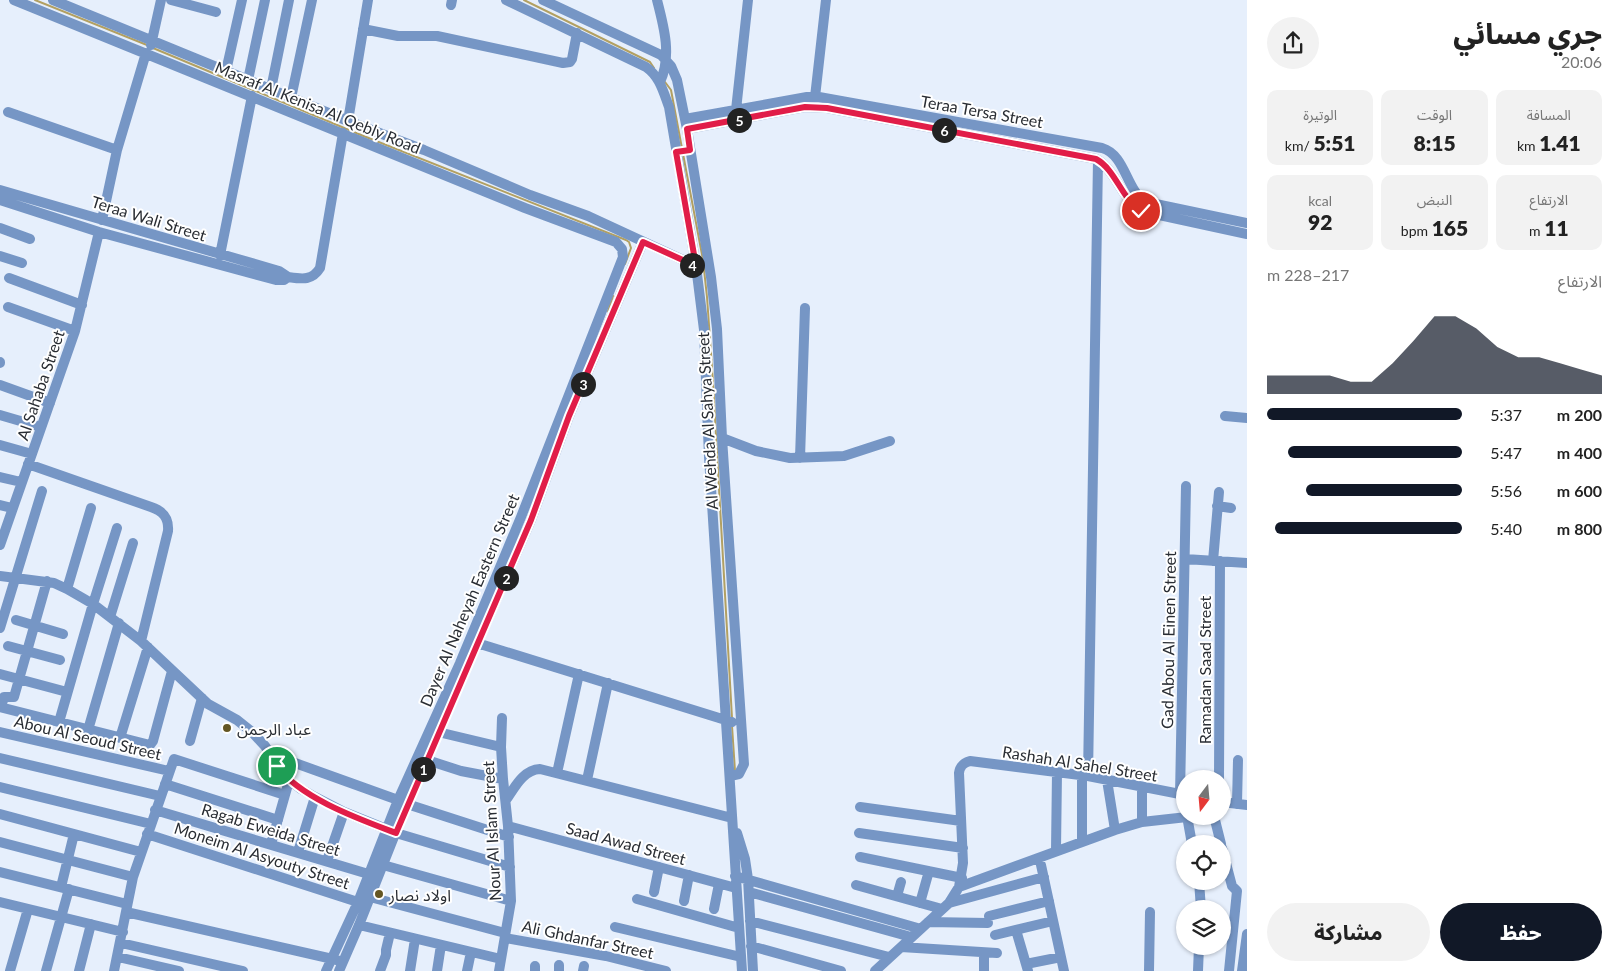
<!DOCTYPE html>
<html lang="ar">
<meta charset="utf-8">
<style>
body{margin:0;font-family:Lato,"Noto Sans Arabic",sans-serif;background:#f2f2f2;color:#222;direction:rtl;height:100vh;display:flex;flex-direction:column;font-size:19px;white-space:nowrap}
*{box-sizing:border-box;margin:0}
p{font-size:16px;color:#767676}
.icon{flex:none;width:28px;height:28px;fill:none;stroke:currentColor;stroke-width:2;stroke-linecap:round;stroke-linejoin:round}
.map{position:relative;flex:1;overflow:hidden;direction:ltr}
.drawer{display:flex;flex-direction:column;background:#fff;width:375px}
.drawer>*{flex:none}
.needle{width:32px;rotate:196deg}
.controls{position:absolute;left:1176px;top:770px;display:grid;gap:10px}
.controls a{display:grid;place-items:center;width:55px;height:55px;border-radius:50%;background:#fff;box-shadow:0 1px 4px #0004;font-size:25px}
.pin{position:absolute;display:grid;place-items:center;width:42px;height:42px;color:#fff;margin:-21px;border:2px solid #fff;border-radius:50%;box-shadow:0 1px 5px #0007}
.km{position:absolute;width:25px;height:25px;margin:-12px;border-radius:50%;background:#222;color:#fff;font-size:14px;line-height:25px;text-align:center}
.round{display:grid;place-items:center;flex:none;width:52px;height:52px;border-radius:26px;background:#f2f2f2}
.head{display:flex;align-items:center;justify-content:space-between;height:85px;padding:0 20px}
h1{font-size:28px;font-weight:800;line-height:38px}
.figures{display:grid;grid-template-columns:repeat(3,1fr);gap:8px;height:85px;padding:5px 20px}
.figures div{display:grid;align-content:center;border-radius:10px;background:#f2f2f2;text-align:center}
.figures b{font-size:21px;font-weight:800}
.figures small{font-size:14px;font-weight:400}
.figures p{font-size:14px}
.chart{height:140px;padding:10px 20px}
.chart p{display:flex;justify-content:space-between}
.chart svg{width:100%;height:90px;margin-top:5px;fill:#111827;opacity:.7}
.action{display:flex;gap:10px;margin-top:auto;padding:10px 20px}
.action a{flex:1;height:58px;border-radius:30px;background:#111827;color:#fff;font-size:20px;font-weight:800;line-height:58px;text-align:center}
.action a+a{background:#f2f2f2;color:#222}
ul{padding:0 20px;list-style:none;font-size:16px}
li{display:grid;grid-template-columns:80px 60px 1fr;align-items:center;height:38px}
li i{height:12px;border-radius:6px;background:#111827}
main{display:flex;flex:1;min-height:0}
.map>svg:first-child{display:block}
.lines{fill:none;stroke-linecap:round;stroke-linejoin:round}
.stream{stroke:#b2a062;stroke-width:2}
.minor{stroke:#7696c5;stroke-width:10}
.route-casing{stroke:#fff;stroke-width:10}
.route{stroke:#e11d48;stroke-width:6}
.poi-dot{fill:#645623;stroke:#fff;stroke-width:2}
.labels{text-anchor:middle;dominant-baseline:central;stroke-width:4;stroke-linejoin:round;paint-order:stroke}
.street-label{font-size:16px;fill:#292d33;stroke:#fff}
.poi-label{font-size:16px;fill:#292d33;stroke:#fff;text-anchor:start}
</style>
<main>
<section class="drawer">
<div class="head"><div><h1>جري مسائي</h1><p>20:06</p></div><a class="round"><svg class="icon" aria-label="share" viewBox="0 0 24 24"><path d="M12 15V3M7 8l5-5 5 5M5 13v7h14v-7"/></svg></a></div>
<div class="figures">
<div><p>المسافة</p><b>1.41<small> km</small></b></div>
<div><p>الوقت</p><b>8:15</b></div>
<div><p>الوتيرة</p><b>5:51<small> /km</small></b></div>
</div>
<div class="figures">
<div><p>الارتفاع</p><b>11<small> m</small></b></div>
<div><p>النبض</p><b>165<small> bpm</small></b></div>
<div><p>kcal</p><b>92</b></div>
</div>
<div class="chart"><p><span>الارتفاع</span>217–228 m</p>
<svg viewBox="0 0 160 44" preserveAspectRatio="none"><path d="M0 44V35L10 35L20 35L30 35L40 38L50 38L60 29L70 18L80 6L90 6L100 12L110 21L120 26L130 26L140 29L150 32L160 35V44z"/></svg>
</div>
<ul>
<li><b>200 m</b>5:37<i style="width:100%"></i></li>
<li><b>400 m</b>5:47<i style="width:89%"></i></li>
<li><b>600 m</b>5:56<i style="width:80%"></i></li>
<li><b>800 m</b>5:40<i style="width:96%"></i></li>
</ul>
<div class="action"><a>حفظ</a><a>مشاركة</a></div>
</section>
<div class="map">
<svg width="1247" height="971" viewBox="0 0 1247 971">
<rect width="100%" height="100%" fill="#e6effc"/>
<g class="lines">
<path class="stream" d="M 35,0 L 147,45
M 524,0 L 650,62 L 654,68
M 153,48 L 361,135 L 626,240 L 629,242 L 631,248 L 625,264
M 665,82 L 671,90 L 703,260 L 707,297 L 713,382 L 732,718
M 608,311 L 613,296
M 732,726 L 735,771"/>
<path class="minor" d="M 14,0 L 525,208 L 616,242 L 622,249 L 623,257 L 521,517 L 460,663 L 398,800 L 358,902 L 326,971
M 53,0 L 348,121 L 424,150 L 530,195 L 588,216 L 696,266
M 171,0 L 216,12
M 506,0 L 646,67 C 660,77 663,91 669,107 L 696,266 L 704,330 L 709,457 L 742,971
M 543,0 L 661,55 L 671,66 L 677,80 L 687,129 L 711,277 L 717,329 L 722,438 L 744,764 L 739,774 L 730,776
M 657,0 C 664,27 672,56 660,82
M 451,5 L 452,0
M 363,29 L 398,36 L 437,36 L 563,63 L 570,62 L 572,59 L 577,33
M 151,45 L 161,0
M 226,71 L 242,0
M 248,80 L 265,0
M 271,89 L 289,0
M 815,97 L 826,0
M 291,98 L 312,0
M 736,110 L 748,0
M 8,112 L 117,150
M 685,119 L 807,97 L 819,97 L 1102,148 C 1126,155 1126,191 1146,202 L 1247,223
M 348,121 L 368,0
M 687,129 L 805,107 L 827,108 L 1096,159 C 1116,170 1121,198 1141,211 L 1247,234
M 0,190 L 279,271 L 288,277
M 0,200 L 99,232 L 276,280 L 284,280 L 288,277 C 302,279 312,281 320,268 L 343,133
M 102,220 L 117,150 L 146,53
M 0,228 L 30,239
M 220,255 L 252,96
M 0,256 L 22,263
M 9,278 L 82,305
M 8,307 L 75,331
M 0,362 L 0,363
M 0,385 L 50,403
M 0,415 L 41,427
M 1225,416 L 1247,418
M 722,438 L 756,451 L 790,458 L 844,456 L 890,441
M 0,445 L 32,454
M 800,458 L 805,308
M 28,464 L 151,507 C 163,511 169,518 168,531 L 141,641
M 0,477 L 21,482
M 0,505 L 12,508
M 1217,506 L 1231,508
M 0,545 L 75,331 L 99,232
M 1185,559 L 1247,563
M 1213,561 L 1219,492
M 0,576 L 54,583 L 67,589 L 93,604 L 141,641 L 208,704 L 237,720 L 252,732 L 265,746 L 284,776 L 301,789 L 315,797 L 344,812 L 396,833 L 510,867
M 67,589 L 91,508
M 110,617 L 133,543
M 16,620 L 63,634
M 0,628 L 42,491
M 477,643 L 732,722
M 8,646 L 60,660
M 0,674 L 67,692
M 0,707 L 150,745 L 153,741 L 172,671
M 1,707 L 4,697 L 14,697 L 47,581
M 59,722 L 93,604 L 117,528
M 88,730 L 119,623
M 0,732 L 169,771
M 438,732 L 501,747
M 120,738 L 148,647
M 190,741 L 202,698
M 270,754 L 398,800
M 0,758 L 160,796
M 427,760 L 461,771 L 503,779
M 557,773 L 579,674
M 1088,776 L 1098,160
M 1219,779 L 1220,561
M 587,780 L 608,683
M 1107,780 L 1115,830
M 165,784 L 278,820
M 0,787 L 151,824
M 1142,787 L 1142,822
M 1180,795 L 1186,486
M 506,800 C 515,787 523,770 540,769 L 732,818
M 1222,802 L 1247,805
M 407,804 L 509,837
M 1237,804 L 1238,760
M 860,807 L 961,821
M 155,810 L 375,876
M 0,814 L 141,852
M 1187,816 L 1192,844
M 1214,816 L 1221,844
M 508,826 L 736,888
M 737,833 L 745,859 L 748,879 L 753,971
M 859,833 L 963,848
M 147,834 L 364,904
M 1082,841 L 1082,775
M 0,842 L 133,877
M 271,844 L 289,781
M 1222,848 L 1232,886 L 1237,891 L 1229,971
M 1056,850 L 1057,772
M 298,852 L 315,797
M 860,857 L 962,878
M 327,861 L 344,812
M 383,865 L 511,901
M 1041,865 L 1064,971
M 0,872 L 127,904
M 735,876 L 921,929
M 1199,881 L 1201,909
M 856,885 L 942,909
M 61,887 L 74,834
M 959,887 L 1115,830 L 1142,822 L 1187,817
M 654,892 L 659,867
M 749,892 L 911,937
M 897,896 L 901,882
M 370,897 L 505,933
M 637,899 L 739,928
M 684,901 L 689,875
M 0,902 L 123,932
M 920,903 L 929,871
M 949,903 L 1044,877
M 714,909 L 719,884
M 126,912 L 337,960
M 989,916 L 1049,901
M 750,921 L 889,957
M 928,922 L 988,923
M 359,925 L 501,959
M 615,927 L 741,957
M 1016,930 L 1028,971
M 995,935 L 1053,921
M 505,938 L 606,956 L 666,971
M 121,943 L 243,971
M 751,946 L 841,971
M 901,947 L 997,953
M 984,953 L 984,971
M 118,957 L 179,971
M 1026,964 L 1061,957
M 10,971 L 28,909
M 46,971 L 69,889
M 79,971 L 91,924
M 114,971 L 133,877 L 174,759 L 285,795
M 339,971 L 359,925 L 407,804 L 531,520 L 569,416 L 643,242
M 380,971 L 386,955 L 386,950 L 390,933
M 410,971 L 415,939
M 437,971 L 441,945
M 467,971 L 471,952
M 499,971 L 511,901 L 508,826 L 503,779 L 501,747 L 502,718
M 535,971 L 535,966
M 559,971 L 559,965
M 583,971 L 584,966
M 875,971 L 949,903 L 959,887 L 963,863 L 959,773 C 960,766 963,763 970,761 L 1088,776 L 1185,795
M 1149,971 L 1150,912
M 1198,971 L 1199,946
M 1242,971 L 1247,934"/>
</g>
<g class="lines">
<defs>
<path id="route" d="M 277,766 C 300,798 359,819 396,833 L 531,520 L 569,416 L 643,242 L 696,266 L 676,152 L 690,150 L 687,129 L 805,107 L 827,108 L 1096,159 C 1116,170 1121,198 1141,211"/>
</defs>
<use href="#route" class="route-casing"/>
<use href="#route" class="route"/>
</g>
<g class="poi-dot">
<circle cx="227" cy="728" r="5"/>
<circle cx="379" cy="894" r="5"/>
</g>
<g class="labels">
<g class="street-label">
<text transform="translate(318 107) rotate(22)">Masraf Al Kenisa Al Qebly Road</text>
<text transform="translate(982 111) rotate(10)">Teraa Tersa Street</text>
<text transform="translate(149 218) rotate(17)">Teraa Wali Street</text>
<text transform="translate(40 385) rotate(-71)">Al Sahaba Street</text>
<text transform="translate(707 421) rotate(-93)">Al Wehda Al Sahya Street</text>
<text transform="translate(469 600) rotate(-67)">Dayer Al Naheyah Eastern Street</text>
<text transform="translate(1168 640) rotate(-89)">Gad Abou Al Einen Street</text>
<text transform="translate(1204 670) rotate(-90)">Ramadan Saad Street</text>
<text transform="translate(88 737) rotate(13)">Abou Al Seoud Street</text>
<text transform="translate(1080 763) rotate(9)">Rashah Al Sahel Street</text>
<text transform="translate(271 829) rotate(17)">Ragab Eweida Street</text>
<text transform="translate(491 831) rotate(-93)">Nour Al Islam Street</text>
<text transform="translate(626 843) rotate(15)">Saad Awad Street</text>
<text transform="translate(262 855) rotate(18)">Moneim Al Asyouty Street</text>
<text transform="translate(588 939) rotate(12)">Ali Ghdanfar Street</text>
</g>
<g class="poi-label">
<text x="237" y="728">عباد الرحمن</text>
<text x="389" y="894">اولاد نصار</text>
</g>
</g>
</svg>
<div class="controls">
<a><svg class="needle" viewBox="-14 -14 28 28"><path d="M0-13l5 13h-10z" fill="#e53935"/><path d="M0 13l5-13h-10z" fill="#767676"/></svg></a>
<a><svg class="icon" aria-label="locate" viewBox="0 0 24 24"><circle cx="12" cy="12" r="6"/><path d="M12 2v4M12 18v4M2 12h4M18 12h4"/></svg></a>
<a><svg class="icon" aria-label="layers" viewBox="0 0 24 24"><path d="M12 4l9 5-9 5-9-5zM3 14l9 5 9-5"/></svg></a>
</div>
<div class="pin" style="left:277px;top:766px;background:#1e9e55"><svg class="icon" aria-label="arrive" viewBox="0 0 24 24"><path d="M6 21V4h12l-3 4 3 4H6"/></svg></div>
<div class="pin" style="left:1141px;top:211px;background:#d93025"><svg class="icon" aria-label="check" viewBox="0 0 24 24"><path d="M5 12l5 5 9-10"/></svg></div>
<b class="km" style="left:423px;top:769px">1</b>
<b class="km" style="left:506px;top:578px">2</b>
<b class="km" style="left:583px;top:384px">3</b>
<b class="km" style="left:692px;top:265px">4</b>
<b class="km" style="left:739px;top:120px">5</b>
<b class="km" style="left:944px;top:130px">6</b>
</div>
</main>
